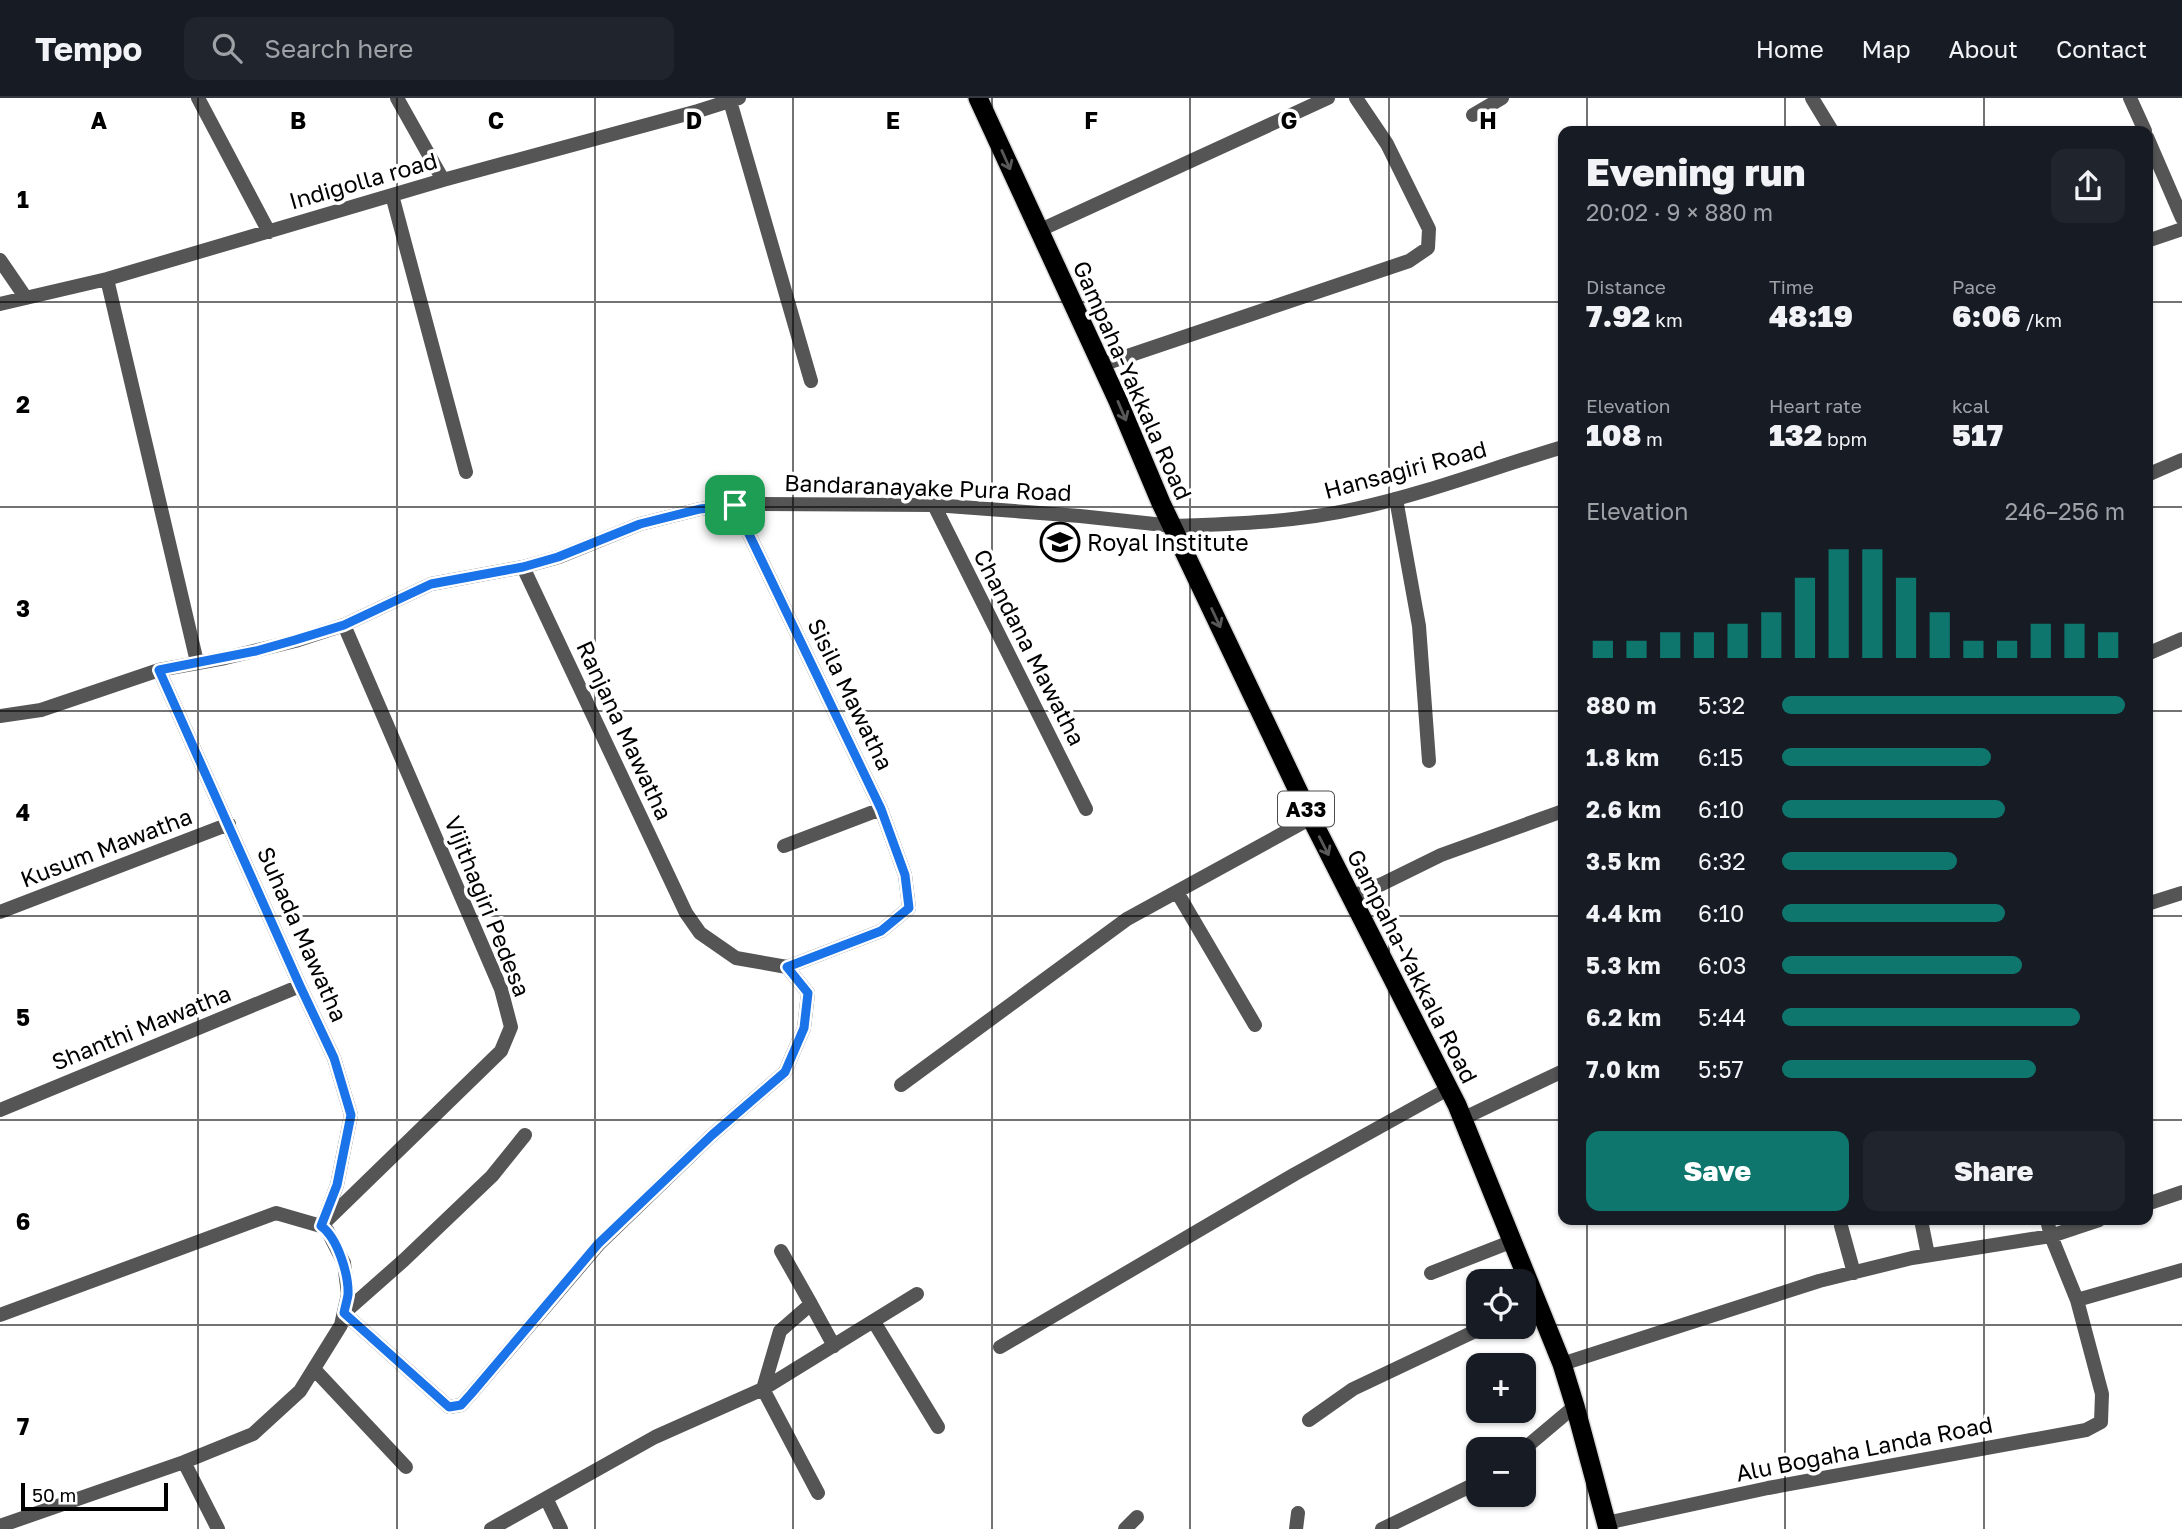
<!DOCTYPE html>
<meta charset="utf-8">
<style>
body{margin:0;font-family:"Golos Text",sans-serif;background:#20242c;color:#f1f3f6;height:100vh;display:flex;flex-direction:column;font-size:26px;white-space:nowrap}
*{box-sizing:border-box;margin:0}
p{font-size:23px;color:#9ea1a6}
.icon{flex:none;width:38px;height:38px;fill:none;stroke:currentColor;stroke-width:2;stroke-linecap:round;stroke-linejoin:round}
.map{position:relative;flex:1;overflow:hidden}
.sheet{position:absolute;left:1558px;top:28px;width:595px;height:1099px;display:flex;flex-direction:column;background:#171b24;border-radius:14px;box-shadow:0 2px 5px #0004}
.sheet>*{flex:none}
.tools{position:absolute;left:1466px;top:1171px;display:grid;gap:14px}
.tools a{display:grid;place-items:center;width:70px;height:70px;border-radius:14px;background:#171b24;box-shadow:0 2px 5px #0004;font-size:35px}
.scale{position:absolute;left:21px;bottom:18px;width:147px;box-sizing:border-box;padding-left:7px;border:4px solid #000;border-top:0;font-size:19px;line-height:24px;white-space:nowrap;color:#000;-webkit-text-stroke:5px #fff;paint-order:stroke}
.pin{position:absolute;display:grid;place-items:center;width:60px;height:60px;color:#fff;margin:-30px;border-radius:14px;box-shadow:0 4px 10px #0006}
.round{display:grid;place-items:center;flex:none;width:74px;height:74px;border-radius:14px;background:#20242c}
.head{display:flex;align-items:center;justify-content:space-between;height:119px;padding:0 28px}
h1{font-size:38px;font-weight:800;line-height:52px}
.metrics{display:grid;grid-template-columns:repeat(3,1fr);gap:10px;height:119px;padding:7px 28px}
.metrics div{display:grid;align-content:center}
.metrics b{font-size:30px;font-weight:800}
.metrics small{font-size:19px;font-weight:400}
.metrics p{font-size:19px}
.chart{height:196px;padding:14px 28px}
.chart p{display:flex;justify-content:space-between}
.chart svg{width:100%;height:126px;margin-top:7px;stroke:#0f766e;stroke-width:6}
.cta{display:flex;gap:14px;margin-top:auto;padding:14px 28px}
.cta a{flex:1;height:80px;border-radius:14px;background:#0f766e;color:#fff;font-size:28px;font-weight:800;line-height:80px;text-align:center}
.cta a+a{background:#20242c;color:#f1f3f6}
ul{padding:0 28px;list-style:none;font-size:23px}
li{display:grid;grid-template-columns:112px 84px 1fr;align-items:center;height:52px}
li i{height:18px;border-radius:9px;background:#0f766e}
header{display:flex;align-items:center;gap:42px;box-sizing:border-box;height:98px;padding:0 35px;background:#171b24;border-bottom:2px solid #363941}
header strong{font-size:33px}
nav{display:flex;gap:38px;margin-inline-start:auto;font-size:24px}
.search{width:490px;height:63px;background:#20242c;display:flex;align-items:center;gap:18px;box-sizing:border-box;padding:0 24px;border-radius:14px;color:#9ea1a6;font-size:26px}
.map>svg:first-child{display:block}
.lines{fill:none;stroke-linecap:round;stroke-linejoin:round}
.trunk-casing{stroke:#dbdbdb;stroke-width:22}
.minor{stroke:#555;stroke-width:14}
.tertiary{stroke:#555;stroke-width:14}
.trunk{stroke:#000;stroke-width:19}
.oneway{stroke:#595959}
.route-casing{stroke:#fff;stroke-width:14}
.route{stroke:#1a73e8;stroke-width:9}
.grid{fill:none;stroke:#000;stroke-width:2;stroke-opacity:0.55}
.labels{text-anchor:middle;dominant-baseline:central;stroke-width:7;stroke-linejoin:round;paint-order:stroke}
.shield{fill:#fff;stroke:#4c4c4c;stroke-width:2}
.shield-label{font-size:21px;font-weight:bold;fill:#000}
.street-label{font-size:23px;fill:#000;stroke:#fff}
.poi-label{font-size:23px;fill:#000;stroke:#fff;text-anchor:start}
.grid-label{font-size:23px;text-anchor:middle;font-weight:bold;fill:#000;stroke:#fff;stroke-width:7;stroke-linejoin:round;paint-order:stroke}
</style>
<header>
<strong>Tempo</strong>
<div class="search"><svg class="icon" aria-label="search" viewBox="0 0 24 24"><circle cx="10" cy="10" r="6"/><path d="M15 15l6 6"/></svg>Search here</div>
<nav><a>Home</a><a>Map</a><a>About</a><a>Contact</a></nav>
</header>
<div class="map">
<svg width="2182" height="1431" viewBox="0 0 2182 1431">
<rect width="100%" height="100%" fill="#fff"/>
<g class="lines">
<defs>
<path id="trunk" d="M 978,0 L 1118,303 L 1161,405 L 1311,720 L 1457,1007 L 1562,1266 L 1575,1308 L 1608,1431"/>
</defs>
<use href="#trunk" class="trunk-casing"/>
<path class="minor" d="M 198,0 L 269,134
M 397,0 L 443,82
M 1812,0 L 1832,33
M 2130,0 L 2145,33
M 730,3 L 811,283
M 1473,17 L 1502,0
M 2147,39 L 2182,120
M 392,97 L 466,374
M 1038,133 L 1328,0
M 0,162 L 26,200
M 107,181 L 197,564
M 0,206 L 107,181 L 443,82 L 698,13 L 739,0
M 1101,267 L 1409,163 L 1428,150 L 1429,131 L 1387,46 L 1356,0
M 2147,377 L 2182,362
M 1396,401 L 1419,528 L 1429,663
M 934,407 L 1086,711
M 523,469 L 686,815 L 700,835 L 736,860 L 787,869 L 881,833 L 909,810 L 905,777 L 881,711 L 735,407
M 2147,556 L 2182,541
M 159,572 L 300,888 L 334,960 L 351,1017 L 337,1087 L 323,1124
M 0,618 L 41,612 L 159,572 L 225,560 L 295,543 L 344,527 L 431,486 L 523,469 L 559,459 L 640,426 L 700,411 L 758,406 L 934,407 L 1080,418 L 1173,428
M 784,748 L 881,711
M 1177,794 L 1255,927
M 1351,799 L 1382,786 L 1441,757 L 1563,713
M 2147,806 L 2182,795
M 0,814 L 229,726
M 901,987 L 1127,821 L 1311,720
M 0,1012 L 300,888
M 1462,1021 L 1563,973
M 525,1037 L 492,1078 L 404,1162 L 344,1215 L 449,1309 L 461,1307 L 471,1296 L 599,1146 L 712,1037 L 785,974 L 804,930 L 808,895 L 787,869
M 2147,1106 L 2182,1094
M 1921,1122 L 1928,1157
M 321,1128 L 501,953 L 511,929 L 501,891 L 344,527
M 1841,1128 L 1854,1175
M 1431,1175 L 1513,1143
M 2077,1202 L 2182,1172
M 811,1206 L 834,1248
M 1524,1212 L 1538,1205
M 0,1217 L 276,1115 L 321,1128 L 327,1132 L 344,1165 L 348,1196 L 341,1227 L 300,1293 L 253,1336 L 184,1364 L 0,1428
M 874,1224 L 938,1329
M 1000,1249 L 1295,1076 L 1448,991
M 1562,1266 L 1819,1183 L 1912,1160 L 2051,1138 L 2047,1122
M 314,1271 L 406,1369
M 1309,1322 L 1353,1291 L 1486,1228
M 1524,1351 L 1575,1308
M 184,1364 L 218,1431
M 818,1395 L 763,1291 L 917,1196
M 546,1400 L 561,1431
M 1606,1425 L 1768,1390 L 2086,1332 L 2101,1324 L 2102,1296 L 2077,1202 L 2051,1138 L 2099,1122
M 491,1431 L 655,1339 L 763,1291 L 780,1233 L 811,1206 L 781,1153
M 1125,1431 L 1137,1419
M 1296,1431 L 1298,1415
M 1382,1431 L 1479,1384"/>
<path class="tertiary" d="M 2147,143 L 2182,131
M 1173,428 C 1236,426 1298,424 1359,410 C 1428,395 1495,369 1563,349"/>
<use href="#trunk" class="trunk"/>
</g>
<defs><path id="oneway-shaft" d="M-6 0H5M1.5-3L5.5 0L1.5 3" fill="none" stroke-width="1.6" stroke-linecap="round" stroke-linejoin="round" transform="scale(1.75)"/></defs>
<g class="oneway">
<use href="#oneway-shaft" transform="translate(1006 62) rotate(66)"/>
<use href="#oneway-shaft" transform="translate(1122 313) rotate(67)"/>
<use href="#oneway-shaft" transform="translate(1216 520) rotate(65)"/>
<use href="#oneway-shaft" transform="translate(1324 748) rotate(63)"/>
</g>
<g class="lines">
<defs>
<path id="route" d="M 735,407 L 881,711 L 905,777 L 909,810 L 881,833 L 787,869 L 808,895 L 804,930 L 785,974 L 712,1037 L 598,1146 L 471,1296 L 461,1307 L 449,1309 L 344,1215 C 345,1209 347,1203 348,1197 C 349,1178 338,1140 321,1128 L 337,1087 L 351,1017 L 334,960 L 300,888 L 159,572 L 256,553 L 295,542 L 344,527 L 431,486 L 523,469 L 558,459 L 640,426 L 700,411 Z"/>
</defs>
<use href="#route" class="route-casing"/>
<use href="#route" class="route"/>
</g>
<path class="grid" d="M 198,0 L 198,1431M 397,0 L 397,1431M 595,0 L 595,1431M 793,0 L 793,1431M 992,0 L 992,1431M 1190,0 L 1190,1431M 1389,0 L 1389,1431M 1587,0 L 1587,33M 1785,0 L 1785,33M 1984,0 L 1984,33M 0,204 L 1563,204M 2147,204 L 2182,204M 0,409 L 1563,409M 2147,409 L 2182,409M 0,613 L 1563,613M 2147,613 L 2182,613M 0,818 L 1563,818M 2147,818 L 2182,818M 0,1022 L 1563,1022M 2147,1022 L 2182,1022M 1587,1122 L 1587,1431M 1785,1122 L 1785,1431M 1984,1122 L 1984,1431M 0,1227 L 1479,1227M 1524,1227 L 2182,1227"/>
<defs>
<symbol id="school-ring" viewBox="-11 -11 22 22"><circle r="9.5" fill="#fff" stroke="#000" stroke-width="1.5"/><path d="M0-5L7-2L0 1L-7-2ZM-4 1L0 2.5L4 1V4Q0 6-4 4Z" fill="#000"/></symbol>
</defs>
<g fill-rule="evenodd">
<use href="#school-ring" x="1038" y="422" width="44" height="44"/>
</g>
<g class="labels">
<rect class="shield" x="1278" y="693.5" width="56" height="35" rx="5"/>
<g class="shield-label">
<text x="1306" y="711">A33</text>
</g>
<g class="street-label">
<text transform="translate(363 82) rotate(-16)">Indigolla road</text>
<text transform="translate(1133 282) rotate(66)">Gampaha-Yakkala Road</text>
<text transform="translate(1405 371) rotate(-15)">Hansagiri Road</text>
<text transform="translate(928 389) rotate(2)">Bandaranayake Pura Road</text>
<text transform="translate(1030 549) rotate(63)">Chandana Mawatha</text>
<text transform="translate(851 596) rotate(64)">Sisila Mawatha</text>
<text transform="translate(625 632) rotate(65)">Ranjana Mawatha</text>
<text transform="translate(106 749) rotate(-21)">Kusum Mawatha</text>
<text transform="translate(488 808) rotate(68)">Vijithagiri Pedesa</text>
<text transform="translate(303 836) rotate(66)">Suhada Mawatha</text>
<text transform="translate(1413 868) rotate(63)">Gampaha-Yakkala Road</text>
<text transform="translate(141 929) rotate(-22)">Shanthi Mawatha</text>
<text transform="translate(1864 1350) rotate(-11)">Alu Bogaha Landa Road</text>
</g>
<g class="poi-label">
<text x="1087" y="444">Royal Institute</text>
</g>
</g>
<g class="grid-label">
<text x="99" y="31">A</text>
<text x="298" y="31">B</text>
<text x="496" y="31">C</text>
<text x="694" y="31">D</text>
<text x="893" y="31">E</text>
<text x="1091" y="31">F</text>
<text x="1289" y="31">G</text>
<text x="1488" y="31">H</text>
<text x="23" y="110">1</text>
<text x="23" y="315">2</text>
<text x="23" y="519">3</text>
<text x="23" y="723">4</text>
<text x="23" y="928">5</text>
<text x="23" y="1132">6</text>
<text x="23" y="1337">7</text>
</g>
</svg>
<div class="tools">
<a><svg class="icon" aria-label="locate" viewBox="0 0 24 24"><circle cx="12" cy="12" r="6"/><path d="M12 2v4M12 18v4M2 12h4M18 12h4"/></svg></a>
<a>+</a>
<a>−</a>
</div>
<div class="scale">50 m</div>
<div class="pin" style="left:735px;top:407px;background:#1e9e55"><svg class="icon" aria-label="arrive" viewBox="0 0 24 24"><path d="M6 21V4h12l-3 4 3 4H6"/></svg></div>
<section class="sheet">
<div class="head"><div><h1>Evening run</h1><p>20:02 · 9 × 880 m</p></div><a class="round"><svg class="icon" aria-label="share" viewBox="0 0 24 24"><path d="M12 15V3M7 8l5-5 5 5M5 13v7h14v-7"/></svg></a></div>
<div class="metrics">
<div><p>Distance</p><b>7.92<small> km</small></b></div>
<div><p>Time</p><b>48:19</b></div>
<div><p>Pace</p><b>6:06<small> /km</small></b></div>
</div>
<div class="metrics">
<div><p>Elevation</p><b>108<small> m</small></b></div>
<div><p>Heart rate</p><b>132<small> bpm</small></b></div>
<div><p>kcal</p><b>517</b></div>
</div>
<div class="chart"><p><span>Elevation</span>246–256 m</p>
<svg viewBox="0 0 160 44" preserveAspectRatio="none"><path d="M5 44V38M15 44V38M25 44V35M35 44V35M45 44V32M55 44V28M65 44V16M75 44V6M85 44V6M95 44V16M105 44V28M115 44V38M125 44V38M135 44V32M145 44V32M155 44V35"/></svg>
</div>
<ul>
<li><b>880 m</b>5:32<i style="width:100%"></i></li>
<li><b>1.8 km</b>6:15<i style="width:61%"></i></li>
<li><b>2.6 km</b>6:10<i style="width:65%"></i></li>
<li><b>3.5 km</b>6:32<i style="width:51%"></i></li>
<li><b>4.4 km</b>6:10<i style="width:65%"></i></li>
<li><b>5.3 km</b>6:03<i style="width:70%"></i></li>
<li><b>6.2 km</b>5:44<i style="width:87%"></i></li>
<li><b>7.0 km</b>5:57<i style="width:74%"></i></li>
</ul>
<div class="cta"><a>Save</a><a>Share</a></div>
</section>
</div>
